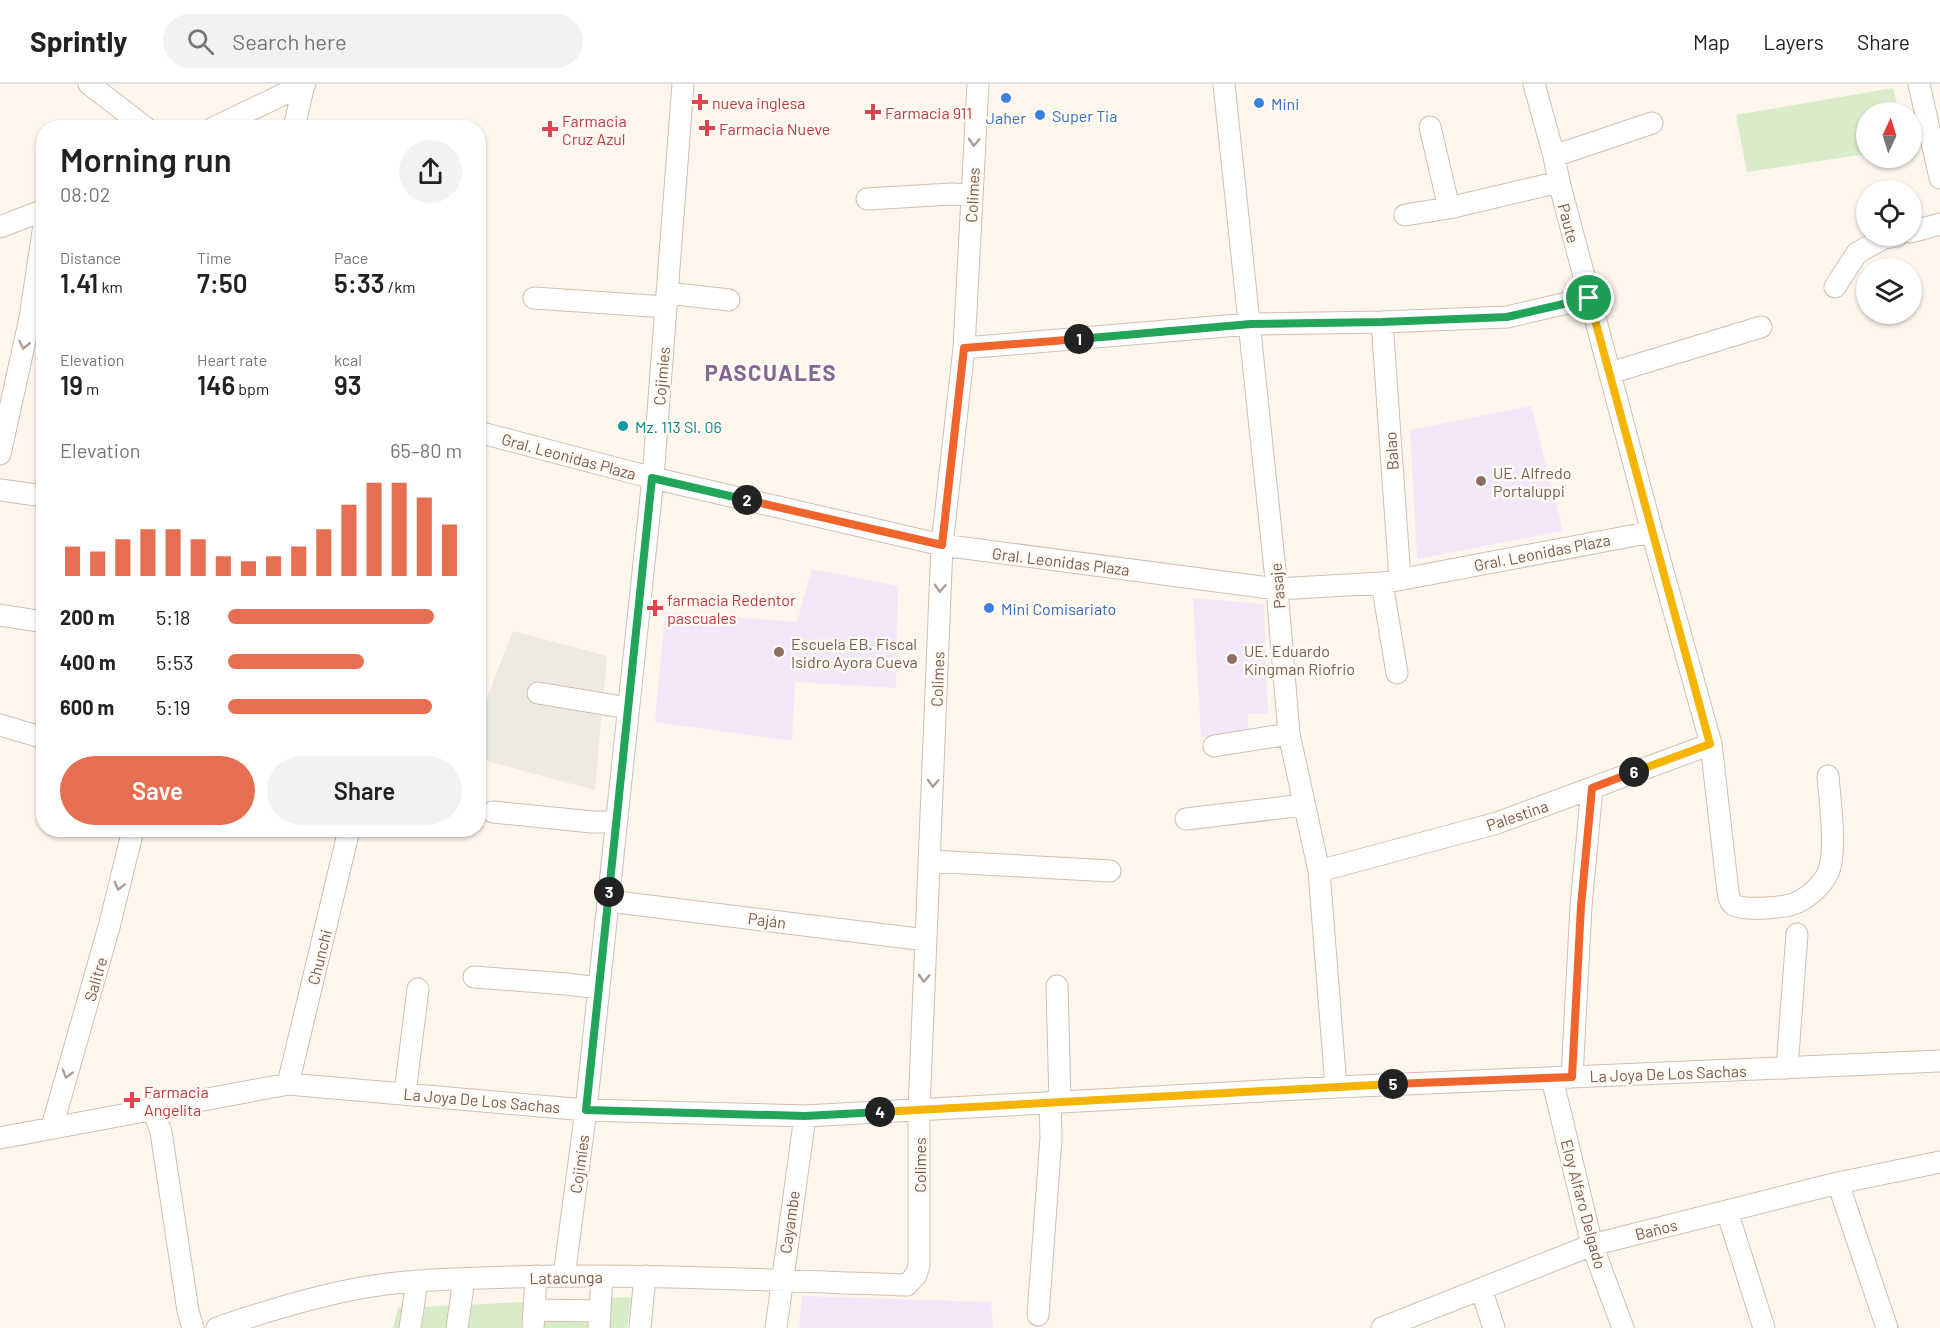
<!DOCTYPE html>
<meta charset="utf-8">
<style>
body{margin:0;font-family:Barlow,sans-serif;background:#f2f2f2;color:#222;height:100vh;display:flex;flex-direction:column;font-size:22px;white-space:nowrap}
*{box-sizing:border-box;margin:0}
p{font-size:20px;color:#767676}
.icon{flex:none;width:33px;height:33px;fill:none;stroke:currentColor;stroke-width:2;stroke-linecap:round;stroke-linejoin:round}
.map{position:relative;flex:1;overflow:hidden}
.sheet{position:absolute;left:36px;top:36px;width:450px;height:717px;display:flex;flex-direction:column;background:#fff;border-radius:24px;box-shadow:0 2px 4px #0004}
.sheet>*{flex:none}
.needle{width:39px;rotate:4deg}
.tools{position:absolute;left:1856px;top:18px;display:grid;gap:12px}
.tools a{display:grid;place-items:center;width:66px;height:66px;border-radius:50%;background:#fff;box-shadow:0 2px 4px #0004;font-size:30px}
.pin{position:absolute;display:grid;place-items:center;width:51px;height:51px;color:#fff;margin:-26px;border:3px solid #fff;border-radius:50%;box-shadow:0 2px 6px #0007}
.km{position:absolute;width:30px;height:30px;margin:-15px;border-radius:50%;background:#222;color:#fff;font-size:16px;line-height:30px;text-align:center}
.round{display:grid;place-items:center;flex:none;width:63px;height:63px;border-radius:32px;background:#f2f2f2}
.head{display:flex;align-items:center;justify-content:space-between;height:102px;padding:0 24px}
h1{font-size:33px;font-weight:600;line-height:45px}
.metrics{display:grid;grid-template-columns:repeat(3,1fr);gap:9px;height:102px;padding:6px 24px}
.metrics div{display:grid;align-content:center}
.metrics b{font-size:26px;font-weight:600}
.metrics small{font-size:16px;font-weight:400}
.metrics p{font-size:16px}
.chart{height:168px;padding:12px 24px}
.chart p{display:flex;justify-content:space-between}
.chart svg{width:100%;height:108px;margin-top:6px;stroke:#e76f51;stroke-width:6}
.cta{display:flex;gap:12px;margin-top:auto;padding:12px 24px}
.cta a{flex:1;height:69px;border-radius:36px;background:#e76f51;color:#fff;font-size:24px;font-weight:600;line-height:69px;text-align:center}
.cta a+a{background:#f2f2f2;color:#222}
ul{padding:0 24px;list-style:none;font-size:20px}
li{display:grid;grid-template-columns:96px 72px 1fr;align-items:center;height:45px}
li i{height:15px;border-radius:8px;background:#e76f51}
header{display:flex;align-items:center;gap:36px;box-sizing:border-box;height:84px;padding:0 30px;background:#fff;border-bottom:2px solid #e0e0e0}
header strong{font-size:28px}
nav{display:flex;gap:33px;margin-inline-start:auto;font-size:21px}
.search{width:420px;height:54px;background:#f2f2f2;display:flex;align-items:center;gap:15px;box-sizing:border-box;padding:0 21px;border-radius:33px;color:#767676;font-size:22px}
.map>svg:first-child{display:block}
.industrial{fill:#efe9e4}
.education{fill:#f3e8fa}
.green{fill:#d8ecc9}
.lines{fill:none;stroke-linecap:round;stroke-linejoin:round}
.minor-casing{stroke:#d1beb0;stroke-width:23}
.minor{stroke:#fff;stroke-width:21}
.oneway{stroke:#af9d94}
.split-1-casing{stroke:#fff;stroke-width:12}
.split-2-casing{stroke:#fff;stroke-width:12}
.split-3-casing{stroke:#fff;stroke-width:12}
.split-4-casing{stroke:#fff;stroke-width:12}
.split-5-casing{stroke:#fff;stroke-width:12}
.split-6-casing{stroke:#fff;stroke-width:12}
.split-7-casing{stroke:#fff;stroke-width:12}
.split-1{stroke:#22a559;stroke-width:8}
.split-2{stroke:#f0652b;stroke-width:8}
.split-3{stroke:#22a559;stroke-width:8}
.split-4{stroke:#22a559;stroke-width:8}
.split-5{stroke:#f5b400;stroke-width:8}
.split-6{stroke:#f0652b;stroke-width:8}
.split-7{stroke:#f5b400;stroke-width:8}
.shop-dot{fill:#3f7fe0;stroke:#fffaf3;stroke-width:2}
.health-dot{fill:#e0444e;stroke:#fffaf3;stroke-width:2}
.culture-dot{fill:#0f9aa8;stroke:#fffaf3;stroke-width:2}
.education-dot{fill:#8d6e63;stroke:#fffaf3;stroke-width:2}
.labels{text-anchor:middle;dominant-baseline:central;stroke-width:5;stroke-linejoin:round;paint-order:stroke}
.health-label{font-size:16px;fill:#be3a42;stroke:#fffaf3;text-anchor:start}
.shop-label{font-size:16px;fill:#366cbe;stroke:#fffaf3;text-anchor:start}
.street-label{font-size:16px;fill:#7a5c4d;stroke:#fffaf3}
.culture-label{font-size:16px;fill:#0d838f;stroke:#fffaf3;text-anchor:start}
.education-label{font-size:16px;fill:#785e54;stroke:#fffaf3;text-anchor:start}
.district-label{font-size:22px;font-weight:bold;letter-spacing:1.5px;fill:#846695;stroke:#fffaf3}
</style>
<header>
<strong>Sprintly</strong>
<div class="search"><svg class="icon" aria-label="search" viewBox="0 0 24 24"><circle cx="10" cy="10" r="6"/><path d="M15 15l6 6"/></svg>Search here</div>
<nav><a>Map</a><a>Layers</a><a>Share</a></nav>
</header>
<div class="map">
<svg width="1940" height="1244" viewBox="0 0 1940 1244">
<rect width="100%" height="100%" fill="#fdf6ec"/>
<path class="industrial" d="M 513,547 L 607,572 L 595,706 L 479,675 L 478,637 Z"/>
<path class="education" d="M 1531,322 L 1563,447 L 1417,475 L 1410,346 Z
M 812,485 L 898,502 L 896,604 L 795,598 L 792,657 L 655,638 L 665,528 L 797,538 Z
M 1193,514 L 1264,520 L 1268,630 L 1248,630 L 1248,648 L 1201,653 Z
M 802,1212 L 991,1218 L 993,1244 L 799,1244 Z"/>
<path class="green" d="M 1893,4 L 1899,28 L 1866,28 L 1866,70 L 1747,88 L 1736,31 Z
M 631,1213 L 627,1244 L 393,1244 L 398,1224 Z"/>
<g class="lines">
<defs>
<path id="minor" d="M 89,0 L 146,44
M 1224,0 L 1277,505 L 1289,650 L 1319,787 L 1336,1003
M 1534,0 L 1554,72 L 1559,98 L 1652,448 L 1711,660 L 1728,808 C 1729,813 1730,818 1734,821 C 1745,827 1787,824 1798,818 C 1809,813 1823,800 1828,789 C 1837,769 1830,716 1828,692
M 1919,0 L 1940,94
M 1430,43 L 1449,124
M 213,44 L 305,0
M 294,44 L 304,0
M 1554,72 L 1652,39
M 867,115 L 951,110 L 972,111
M 1405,131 L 1449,124 L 1559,98
M 0,143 L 44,126
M 1911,148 L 1940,140
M 1835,203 L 1857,169 L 1884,154 L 1897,152
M 667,209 L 729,216
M 534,214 L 666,223
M 1382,238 L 1400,495
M 964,264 L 1250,240 L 1382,238 L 1507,233 L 1589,214
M 1610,289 L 1761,243
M 478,348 L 653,394 L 942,461 L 1277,505 L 1382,499 L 1652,448
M 0,370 L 30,234 L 44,141
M 0,406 L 44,412
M 1382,499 L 1397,589
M 0,531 L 44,538
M 538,609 L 628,624
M 0,641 L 44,654
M 1214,662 L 1289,650
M 493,728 L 592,738 L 616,738
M 1186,735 L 1304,721
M 930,777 L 1110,787
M 1319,787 L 1497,739 L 1711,660
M 608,817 L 926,856
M 474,893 L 566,900 L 599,904
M 1057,902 L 1060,1018
M 1787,984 L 1797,850
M 1572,993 L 1581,822 L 1592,704
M 1552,994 L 1592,1161 L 1623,1244
M 288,1000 L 349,746
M 405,1009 L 418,905
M 153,1025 L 161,1048 L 188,1227 L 193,1244
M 52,1043 L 109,843 L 133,746
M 0,1054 L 288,1000 L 586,1026 L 805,1032 L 1336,1003 L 1940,977
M 1838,1099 L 1887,1244
M 1727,1127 L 1764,1244
M 564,1192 L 586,1026 L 653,394 L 683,0
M 1481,1205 L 1494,1244
M 535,1226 L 600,1227
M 1038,1231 L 1051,1054 L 1050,1018
M 217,1244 C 266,1227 315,1212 366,1203 C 414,1195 463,1195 511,1193 C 643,1189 776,1197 907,1201 L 916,1191 L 919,1181 L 919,1026 L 942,461 L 964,264 L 978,0
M 410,1244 L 417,1197
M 457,1244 L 464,1195
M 533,1244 L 536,1192
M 599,1244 L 602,1192
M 640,1244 L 645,1192
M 776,1244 L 805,1032
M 1382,1244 L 1592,1161 L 1838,1099 L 1940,1078"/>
</defs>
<use href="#minor" class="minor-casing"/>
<use href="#minor" class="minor"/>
</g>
<defs><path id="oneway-chevron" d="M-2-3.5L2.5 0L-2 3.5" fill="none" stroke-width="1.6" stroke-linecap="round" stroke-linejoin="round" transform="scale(1.5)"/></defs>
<g class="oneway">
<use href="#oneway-chevron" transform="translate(974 58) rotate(93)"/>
<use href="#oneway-chevron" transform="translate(24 261) rotate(103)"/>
<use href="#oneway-chevron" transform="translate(940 504) rotate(92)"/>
<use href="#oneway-chevron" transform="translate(933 699) rotate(92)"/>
<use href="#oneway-chevron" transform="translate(119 802) rotate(104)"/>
<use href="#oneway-chevron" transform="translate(924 894) rotate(92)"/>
<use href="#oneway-chevron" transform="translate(67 990) rotate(106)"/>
</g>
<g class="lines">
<defs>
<path id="split-1" d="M 1079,255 L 1251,240 L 1382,238 L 1507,233 L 1589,214"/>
<path id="split-2" d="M 747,416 L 942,461 L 964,264 L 1079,255"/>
<path id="split-3" d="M 609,808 L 652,394 L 747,416"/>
<path id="split-4" d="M 609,808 L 586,1026 L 805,1032 L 880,1028"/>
<path id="split-5" d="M 880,1028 L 1393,1000"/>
<path id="split-6" d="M 1393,1000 L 1572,993 L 1581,822 L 1592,704 L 1634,688"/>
<path id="split-7" d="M 1589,214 L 1710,660 L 1634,688"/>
</defs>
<use href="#split-1" class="split-1-casing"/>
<use href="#split-2" class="split-2-casing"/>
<use href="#split-3" class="split-3-casing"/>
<use href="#split-4" class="split-4-casing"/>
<use href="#split-5" class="split-5-casing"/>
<use href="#split-6" class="split-6-casing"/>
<use href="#split-7" class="split-7-casing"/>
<use href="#split-1" class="split-1"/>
<use href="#split-2" class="split-2"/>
<use href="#split-3" class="split-3"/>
<use href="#split-4" class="split-4"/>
<use href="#split-5" class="split-5"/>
<use href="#split-6" class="split-6"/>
<use href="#split-7" class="split-7"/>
</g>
<g class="shop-dot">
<circle cx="1006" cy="14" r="6"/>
<circle cx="1259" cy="19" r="6"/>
<circle cx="1040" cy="31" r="6"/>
<circle cx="989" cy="524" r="6"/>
</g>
<g class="health-dot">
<path d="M697 9h6v6h6v6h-6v6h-6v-6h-6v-6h6z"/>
<path d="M870 19h6v6h6v6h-6v6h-6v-6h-6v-6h6z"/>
<path d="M704 35h6v6h6v6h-6v6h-6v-6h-6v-6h6z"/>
<path d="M547 36h6v6h6v6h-6v6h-6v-6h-6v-6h6z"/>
<path d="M652 515h6v6h6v6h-6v6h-6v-6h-6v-6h6z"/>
<path d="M129 1007h6v6h6v6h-6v6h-6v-6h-6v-6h6z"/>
</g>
<circle class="culture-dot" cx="623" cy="342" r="6"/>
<g class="education-dot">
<circle cx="1481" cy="397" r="6"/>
<circle cx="779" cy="568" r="6"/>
<circle cx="1232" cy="575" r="6"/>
</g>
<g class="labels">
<g class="health-label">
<text x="712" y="18">nueva inglesa</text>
<text x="885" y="28">Farmacia 911</text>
<text x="562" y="36">Farmacia<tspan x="562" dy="18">Cruz Azul</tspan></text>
<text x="719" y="44">Farmacia Nueve</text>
<text x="667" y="515">farmacia Redentor<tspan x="667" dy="18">pascuales</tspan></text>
<text x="144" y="1007">Farmacia<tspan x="144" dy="18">Angelita</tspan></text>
</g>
<g class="shop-label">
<text x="1271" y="19">Mini</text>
<text x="1052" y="31">Super Tia</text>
<text x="1006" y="33" text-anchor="middle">Jaher</text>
<text x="1001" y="524">Mini Comisariato</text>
</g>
<g class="street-label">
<text transform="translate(972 111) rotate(-87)">Colimes</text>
<text transform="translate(1569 139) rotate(75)">Paute</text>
<text transform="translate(661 292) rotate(-85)">Cojimíes</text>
<text transform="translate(1391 367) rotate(-94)">Balao</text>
<text transform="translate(569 372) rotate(15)">Gral. Leonidas Plaza</text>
<text transform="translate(1542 468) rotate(-11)">Gral. Leonidas Plaza</text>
<text transform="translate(1061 477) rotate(7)">Gral. Leonidas Plaza</text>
<text transform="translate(1277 502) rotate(-95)">Pasaje</text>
<text transform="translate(937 595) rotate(-88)">Colimes</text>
<text transform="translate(1517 731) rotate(-19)">Palestina</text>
<text transform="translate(767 836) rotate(7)">Paján</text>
<text transform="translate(319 873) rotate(-76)">Chunchi</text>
<text transform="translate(95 895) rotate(-74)">Salitre</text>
<text transform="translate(1668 989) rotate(-2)">La Joya De Los Sachas</text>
<text transform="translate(482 1016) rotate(5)">La Joya De Los Sachas</text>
<text transform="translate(579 1080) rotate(-82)">Cojimíes</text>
<text transform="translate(919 1081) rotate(-90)">Colimes</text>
<text transform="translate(1584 1120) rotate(75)">Eloy Alfaro Delgado</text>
<text transform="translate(789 1138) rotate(-82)">Cayambe</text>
<text transform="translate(1656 1145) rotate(-14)">Baños</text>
<text transform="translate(566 1193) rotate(-1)">Latacunga</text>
</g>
<g class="culture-label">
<text x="635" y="342">Mz. 113 Sl. 06</text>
</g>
<g class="education-label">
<text x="1493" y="388">UE. Alfredo<tspan x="1493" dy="18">Portaluppi</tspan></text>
<text x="791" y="559">Escuela EB. Fiscal<tspan x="791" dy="18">Isidro Ayora Cueva</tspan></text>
<text x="1244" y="566">UE. Eduardo<tspan x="1244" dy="18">Kingman Riofrio</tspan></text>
</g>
<g class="district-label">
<text x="771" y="288">PASCUALES</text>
</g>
</g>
</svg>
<div class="tools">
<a><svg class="needle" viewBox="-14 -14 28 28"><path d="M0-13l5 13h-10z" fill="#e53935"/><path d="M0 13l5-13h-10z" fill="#767676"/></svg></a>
<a><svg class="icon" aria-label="locate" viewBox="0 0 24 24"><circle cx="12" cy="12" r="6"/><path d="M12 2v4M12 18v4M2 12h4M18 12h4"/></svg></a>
<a><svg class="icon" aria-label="layers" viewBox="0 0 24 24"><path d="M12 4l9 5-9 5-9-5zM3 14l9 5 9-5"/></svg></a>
</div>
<div class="pin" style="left:1589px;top:214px;background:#1e9e55"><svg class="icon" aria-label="arrive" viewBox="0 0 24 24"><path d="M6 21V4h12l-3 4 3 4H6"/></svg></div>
<b class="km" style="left:1079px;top:255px">1</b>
<b class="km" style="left:747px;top:416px">2</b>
<b class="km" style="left:609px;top:808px">3</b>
<b class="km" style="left:880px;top:1028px">4</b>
<b class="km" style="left:1393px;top:1000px">5</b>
<b class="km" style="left:1634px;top:688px">6</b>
<section class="sheet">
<div class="head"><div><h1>Morning run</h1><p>08:02</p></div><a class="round"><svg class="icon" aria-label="share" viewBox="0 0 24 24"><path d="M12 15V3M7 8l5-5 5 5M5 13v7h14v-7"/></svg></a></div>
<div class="metrics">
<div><p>Distance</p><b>1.41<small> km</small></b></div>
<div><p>Time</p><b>7:50</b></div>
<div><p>Pace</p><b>5:33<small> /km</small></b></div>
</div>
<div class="metrics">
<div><p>Elevation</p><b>19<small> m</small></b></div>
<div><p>Heart rate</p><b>146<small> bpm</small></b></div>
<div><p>kcal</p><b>93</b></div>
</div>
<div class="chart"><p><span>Elevation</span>65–80 m</p>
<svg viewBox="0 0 160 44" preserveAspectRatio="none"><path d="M5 44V32M15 44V34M25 44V29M35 44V25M45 44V25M55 44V29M65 44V36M75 44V38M85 44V36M95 44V32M105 44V25M115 44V15M125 44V6M135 44V6M145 44V12M155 44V23"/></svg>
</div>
<ul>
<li><b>200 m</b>5:18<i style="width:88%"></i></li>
<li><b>400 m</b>5:53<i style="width:58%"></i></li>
<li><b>600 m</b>5:19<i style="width:87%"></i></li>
</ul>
<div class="cta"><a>Save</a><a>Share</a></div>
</section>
</div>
